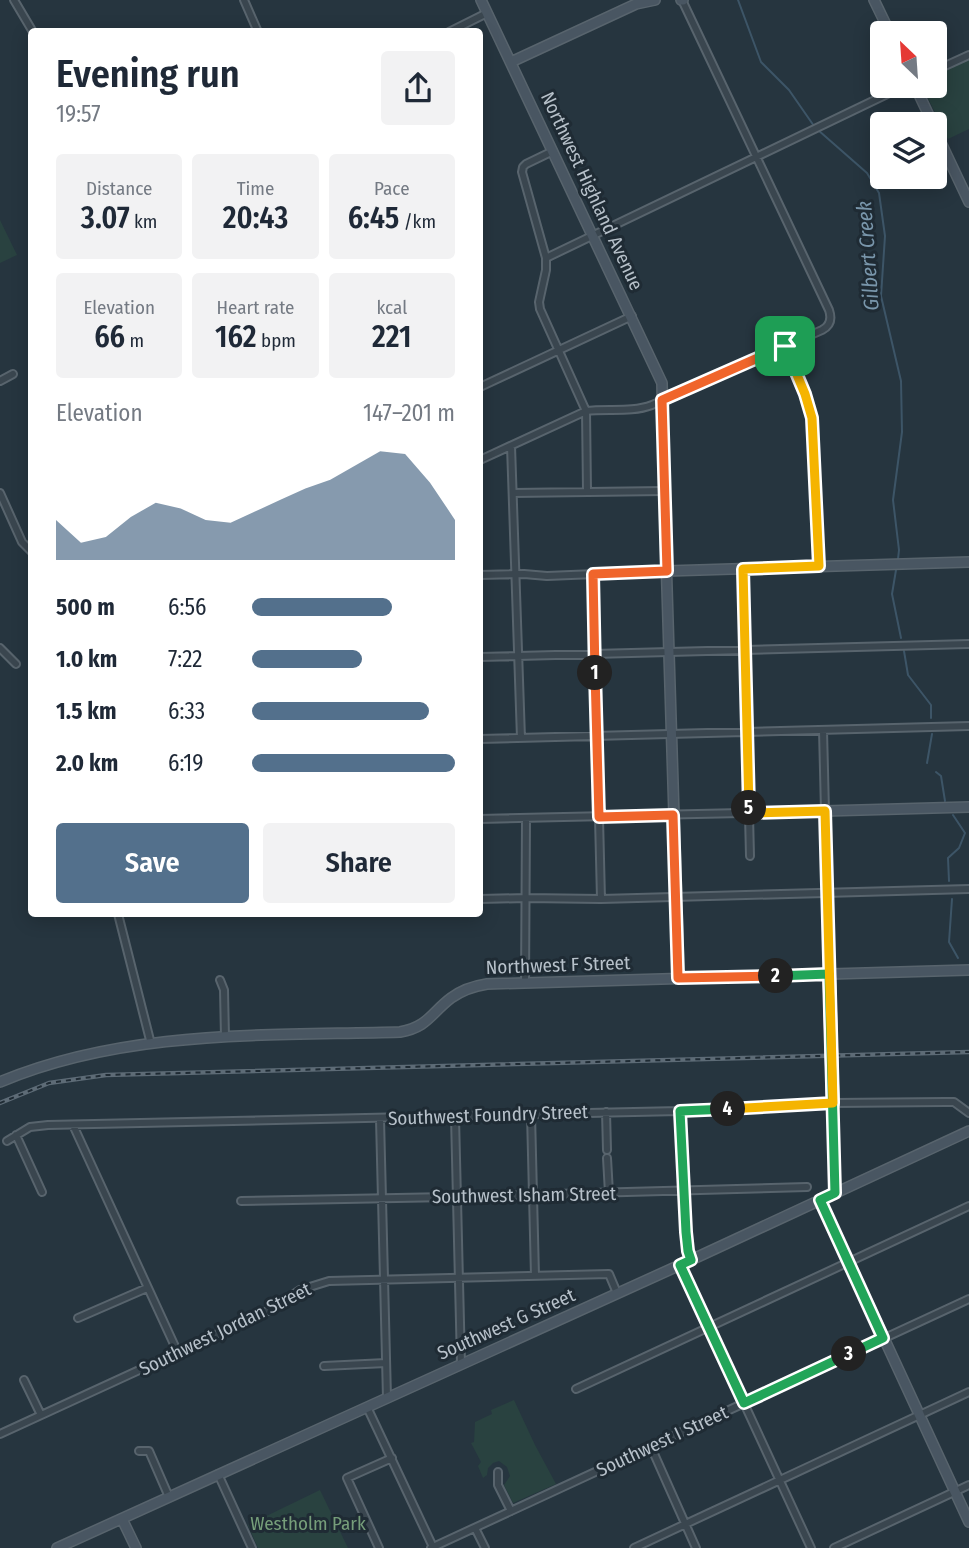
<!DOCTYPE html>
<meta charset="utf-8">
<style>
body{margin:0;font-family:"Fira Sans Condensed",sans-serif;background:#f2f2f3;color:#1f2937;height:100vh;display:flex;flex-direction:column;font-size:26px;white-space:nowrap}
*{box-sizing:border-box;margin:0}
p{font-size:23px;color:#747a83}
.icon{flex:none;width:38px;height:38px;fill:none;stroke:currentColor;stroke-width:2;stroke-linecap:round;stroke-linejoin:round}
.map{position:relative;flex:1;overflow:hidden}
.drawer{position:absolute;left:28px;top:28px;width:455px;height:889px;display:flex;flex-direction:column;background:#fff;border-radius:7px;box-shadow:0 4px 18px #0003}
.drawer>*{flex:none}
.needle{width:46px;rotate:335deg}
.controls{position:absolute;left:870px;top:21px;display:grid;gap:14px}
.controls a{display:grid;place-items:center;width:77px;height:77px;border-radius:7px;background:#fff;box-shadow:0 4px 18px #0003;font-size:35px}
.pin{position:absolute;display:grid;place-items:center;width:60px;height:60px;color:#fff;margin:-30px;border-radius:14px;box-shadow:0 4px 10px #0006}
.km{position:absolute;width:35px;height:35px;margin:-18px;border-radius:50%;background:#222;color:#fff;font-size:19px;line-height:35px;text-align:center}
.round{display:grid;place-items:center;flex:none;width:74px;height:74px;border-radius:7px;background:#f2f2f3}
.summary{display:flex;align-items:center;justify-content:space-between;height:119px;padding:0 28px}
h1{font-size:38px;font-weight:600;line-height:52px}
.metrics{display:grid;grid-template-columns:repeat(3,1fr);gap:10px;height:119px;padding:7px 28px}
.metrics div{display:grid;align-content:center;border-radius:7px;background:#f2f2f3;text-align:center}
.metrics b{font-size:30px;font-weight:600}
.metrics small{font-size:19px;font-weight:400}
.metrics p{font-size:19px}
.chart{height:196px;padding:14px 28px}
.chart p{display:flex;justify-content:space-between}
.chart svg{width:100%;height:126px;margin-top:7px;fill:#53708c;opacity:.7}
.button{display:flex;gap:14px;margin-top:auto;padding:14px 28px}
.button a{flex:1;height:80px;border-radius:7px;background:#53708c;color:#fff;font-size:28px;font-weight:600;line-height:80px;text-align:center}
.button a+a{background:#f2f2f3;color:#1f2937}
ul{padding:0 28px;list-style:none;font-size:23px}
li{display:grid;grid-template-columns:112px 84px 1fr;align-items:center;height:52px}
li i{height:18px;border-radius:9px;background:#53708c}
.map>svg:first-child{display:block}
.green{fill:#294240}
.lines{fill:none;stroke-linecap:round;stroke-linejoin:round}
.stream{stroke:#3d5567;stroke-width:2}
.street-casing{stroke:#58646d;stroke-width:10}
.secondary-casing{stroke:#58646d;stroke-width:12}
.street{stroke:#3a464f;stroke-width:6}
.secondary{stroke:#495662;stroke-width:9}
.rail-casing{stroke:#5d6b76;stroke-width:4.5}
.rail{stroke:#1f2b34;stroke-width:2;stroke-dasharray:5;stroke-linecap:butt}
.split-1-casing{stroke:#fff;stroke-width:14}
.split-2-casing{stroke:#fff;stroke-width:14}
.split-3-casing{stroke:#fff;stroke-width:14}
.split-4-casing{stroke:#fff;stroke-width:14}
.split-5-casing{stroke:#fff;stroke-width:14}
.split-6-casing{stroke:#fff;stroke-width:14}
.split-1{stroke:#f0652b;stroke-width:9}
.split-2{stroke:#f0652b;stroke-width:9}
.split-3{stroke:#22a559;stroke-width:9}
.split-4{stroke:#22a559;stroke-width:9}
.split-5{stroke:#f5b400;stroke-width:9}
.split-6{stroke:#f5b400;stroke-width:9}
.labels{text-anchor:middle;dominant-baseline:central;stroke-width:6;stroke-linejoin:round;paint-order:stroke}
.street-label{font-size:19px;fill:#b7c1ca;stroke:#1f2b34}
.park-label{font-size:19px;fill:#769e7a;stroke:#1f2b34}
.water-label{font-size:21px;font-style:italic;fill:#7996ab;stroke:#1f2b34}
</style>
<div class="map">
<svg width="969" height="1548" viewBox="0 0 969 1548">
<rect width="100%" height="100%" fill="#26353f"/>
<path class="green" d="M 969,59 L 969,129 L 948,139 L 922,86 L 934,86 L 935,76 Z
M 0,220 L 17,255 L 0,263 Z
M 514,1400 L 535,1445 L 556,1484 L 513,1503 L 504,1485 L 510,1476 L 507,1467 L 499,1461 L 493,1463 L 488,1468 L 487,1475 L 483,1478 L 478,1466 L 481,1462 L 471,1443 L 474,1442 L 475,1422 L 492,1414 L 491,1410 Z
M 320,1490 L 348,1548 L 258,1548 L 248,1525 Z"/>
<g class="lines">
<path class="stream" d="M 738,0 L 761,62 L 789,90 L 814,126
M 818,130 L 867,173 L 879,193 L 885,236 L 881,296 L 901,381 L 902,432 L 893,500 L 899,550 L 898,559
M 896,570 L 892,594 L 901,638
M 904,651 L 908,675 L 931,705 L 931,718
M 927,763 L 932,734
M 936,772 L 941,776 L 945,801
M 949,881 L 948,858 L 959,848 L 965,833 L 953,815
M 952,899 L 949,942 L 958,958"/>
<defs>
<path id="street" d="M 14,0 L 33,32
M 244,0 L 258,32
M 449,32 L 487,13
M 934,71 L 969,55
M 553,151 L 526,164 L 523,167 L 522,172 L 546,258 L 546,270 L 539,302 L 540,309 L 586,411 L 587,491
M 546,258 L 904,86
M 785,346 L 805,394 L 812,418 L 819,567
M 0,381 L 13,374
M 480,387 L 632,316
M 511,446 L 521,738
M 480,460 L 586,411 C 607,408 631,413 652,405 L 822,330 C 830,326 832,319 829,310 L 682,0
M 0,493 L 22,542 L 32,552
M 513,493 L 664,491
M 743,569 L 750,856
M 593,574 L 601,899
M 480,575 L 524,574 L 547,576 L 667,571
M 0,648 L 16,664
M 480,657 L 969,644
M 480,739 L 969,726
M 480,819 L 825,811 L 823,730
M 480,899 L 526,898 L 601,899 L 969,889
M 118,914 L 151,1044
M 220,980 L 224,990 L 225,1037
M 525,983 L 526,819
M 680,1111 L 686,1232 L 688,1251 L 691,1260
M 606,1112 L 607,1150
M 531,1114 L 535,1276
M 455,1117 L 461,1364
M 380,1119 L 387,1398
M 73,1125 L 178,1353
M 16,1135 L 42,1192
M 7,1141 L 30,1127 L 48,1125 L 680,1111 L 833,1103 L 945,1102 L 954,1102 L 969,1113
M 607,1158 L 609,1193
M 241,1201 L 449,1197 L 807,1187
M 680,1265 L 811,1548
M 78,1318 L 147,1288
M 324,1366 L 386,1363
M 24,1380 L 41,1415
M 576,1389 L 969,1206
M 367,1407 L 433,1547
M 0,1434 L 272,1309 L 300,1290 L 329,1281 L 609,1274 L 617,1293
M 651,1447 L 696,1548
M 139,1451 L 149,1451 L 169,1497
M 498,1472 L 498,1485 L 511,1511
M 218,1474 L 252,1548
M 475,1528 L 485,1548
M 379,1548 L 347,1478 L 392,1458
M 431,1548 L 969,1299
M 634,1548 L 969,1392
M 834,1548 L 969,1485"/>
<path id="secondary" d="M 481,0 L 662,383 L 664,491 L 679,978
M 681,0 L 683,0
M 874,0 L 890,33
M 511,62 L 636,4 L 655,0
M 915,86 L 933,124
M 934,128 L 969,202
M 667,571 L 969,562
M 0,1082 C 126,1029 267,1036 400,1032 C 428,1027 431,1013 451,998 C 462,990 474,986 487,984 L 969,970
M 835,1193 L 825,811 L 969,807
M 820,1200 L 969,1522
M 122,1519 L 136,1548
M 57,1548 L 691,1260 L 969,1131"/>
</defs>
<use href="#street" class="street-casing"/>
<use href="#secondary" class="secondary-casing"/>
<use href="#street" class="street"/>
<use href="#secondary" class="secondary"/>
<defs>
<path id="rail" d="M 0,1103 L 49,1083 L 106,1075 L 969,1052"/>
</defs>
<use href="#rail" class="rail-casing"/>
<use href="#rail" class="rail"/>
</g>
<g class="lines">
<defs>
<path id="split-1" d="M 595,673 L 593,574 L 667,571 L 662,400 L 785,346"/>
<path id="split-2" d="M 595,673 L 599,817 L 673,815 L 678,978 L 776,976"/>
<path id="split-3" d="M 776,976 L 829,974 L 835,1193 L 820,1200 L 883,1338 L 849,1354"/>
<path id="split-4" d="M 728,1109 L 680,1111 L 686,1232 L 688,1251 L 691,1260 L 680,1265 L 744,1403 L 849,1354"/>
<path id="split-5" d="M 728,1109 L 833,1103 L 825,811 L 749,813 L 749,808"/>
<path id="split-6" d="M 749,808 L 743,569 L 819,566 L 812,418 L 805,394 L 785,346"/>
</defs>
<use href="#split-1" class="split-1-casing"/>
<use href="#split-2" class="split-2-casing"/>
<use href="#split-3" class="split-3-casing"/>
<use href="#split-4" class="split-4-casing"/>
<use href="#split-5" class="split-5-casing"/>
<use href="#split-6" class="split-6-casing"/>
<use href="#split-1" class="split-1"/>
<use href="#split-2" class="split-2"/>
<use href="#split-3" class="split-3"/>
<use href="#split-4" class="split-4"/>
<use href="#split-5" class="split-5"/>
<use href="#split-6" class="split-6"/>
</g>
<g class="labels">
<g class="street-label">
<text transform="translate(592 191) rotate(65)">Northwest Highland Avenue</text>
<text transform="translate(558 965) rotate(-2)">Northwest F Street</text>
<text transform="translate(488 1115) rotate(-2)">Southwest Foundry Street</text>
<text transform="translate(524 1195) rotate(-1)">Southwest Isham Street</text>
<text transform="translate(506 1324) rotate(-24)">Southwest G Street</text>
<text transform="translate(225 1329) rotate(-26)">Southwest Jordan Street</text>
<text transform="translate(662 1441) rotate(-25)">Southwest I Street</text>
</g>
<g class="park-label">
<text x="308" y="1523">Westholm Park</text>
</g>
<g class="water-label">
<text transform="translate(868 256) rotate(-94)">Gilbert Creek</text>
</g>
</g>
</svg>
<div class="controls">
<a><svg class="needle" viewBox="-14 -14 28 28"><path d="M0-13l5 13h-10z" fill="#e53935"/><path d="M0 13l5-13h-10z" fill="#747a83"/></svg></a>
<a><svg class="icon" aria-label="layers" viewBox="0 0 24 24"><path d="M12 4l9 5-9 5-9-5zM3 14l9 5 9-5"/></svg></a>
</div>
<div class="pin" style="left:785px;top:346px;background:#1e9e55"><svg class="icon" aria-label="arrive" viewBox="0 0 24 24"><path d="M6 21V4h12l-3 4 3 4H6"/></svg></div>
<b class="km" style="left:595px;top:673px">1</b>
<b class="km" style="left:776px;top:976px">2</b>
<b class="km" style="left:849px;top:1354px">3</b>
<b class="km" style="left:728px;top:1109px">4</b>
<b class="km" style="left:749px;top:808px">5</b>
<section class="drawer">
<div class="summary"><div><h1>Evening run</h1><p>19:57</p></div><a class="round"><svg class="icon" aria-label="share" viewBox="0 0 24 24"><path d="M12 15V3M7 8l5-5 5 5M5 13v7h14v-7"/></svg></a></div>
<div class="metrics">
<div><p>Distance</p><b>3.07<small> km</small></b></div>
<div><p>Time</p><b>20:43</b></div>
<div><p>Pace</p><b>6:45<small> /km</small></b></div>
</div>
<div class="metrics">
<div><p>Elevation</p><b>66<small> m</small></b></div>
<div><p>Heart rate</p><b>162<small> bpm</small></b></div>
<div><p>kcal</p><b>221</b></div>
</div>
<div class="chart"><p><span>Elevation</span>147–201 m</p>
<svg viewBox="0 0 160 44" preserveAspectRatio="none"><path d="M0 44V30L10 38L20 36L30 29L40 24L50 26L60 30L70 31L80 27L90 23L100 19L110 16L120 11L130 6L140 7L150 17L160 30V44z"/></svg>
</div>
<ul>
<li><b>500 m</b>6:56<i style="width:69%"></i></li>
<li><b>1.0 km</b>7:22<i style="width:54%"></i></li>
<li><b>1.5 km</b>6:33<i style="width:87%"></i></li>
<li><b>2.0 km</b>6:19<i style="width:100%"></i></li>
</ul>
<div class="button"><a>Save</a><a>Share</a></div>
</section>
</div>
